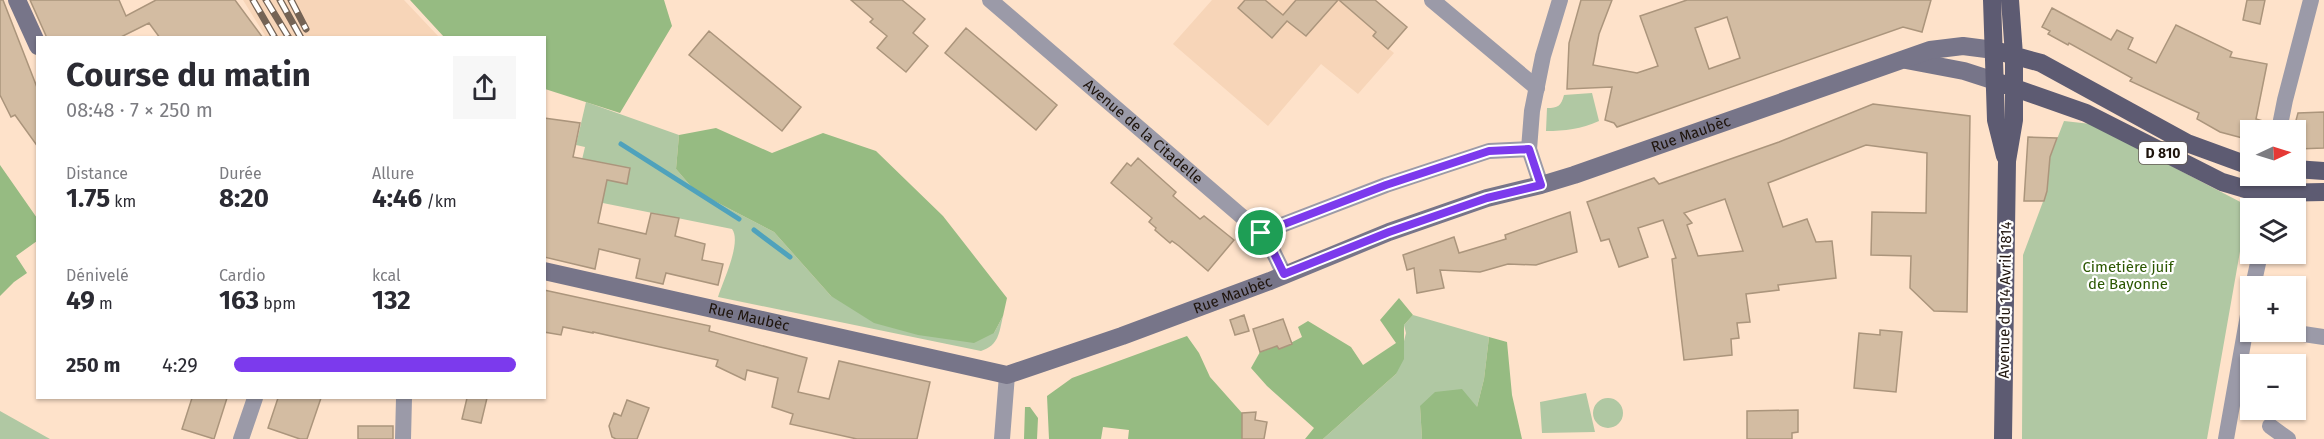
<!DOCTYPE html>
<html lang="fr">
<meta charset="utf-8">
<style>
body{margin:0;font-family:"Fira Sans",sans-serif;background:#f7f7f7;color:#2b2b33;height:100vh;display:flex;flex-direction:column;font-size:22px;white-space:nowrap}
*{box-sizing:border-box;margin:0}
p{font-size:20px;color:#7c7c81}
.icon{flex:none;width:33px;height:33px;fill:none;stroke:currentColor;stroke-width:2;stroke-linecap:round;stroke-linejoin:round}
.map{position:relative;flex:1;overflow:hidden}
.sheet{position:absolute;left:36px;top:36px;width:510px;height:363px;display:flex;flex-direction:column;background:#fff;border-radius:0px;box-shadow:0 2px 4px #0004}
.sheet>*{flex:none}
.needle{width:39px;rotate:86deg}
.buttons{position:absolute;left:2240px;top:120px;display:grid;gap:12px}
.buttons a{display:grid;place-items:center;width:66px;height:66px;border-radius:0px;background:#fff;box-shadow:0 2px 4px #0004;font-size:30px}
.pin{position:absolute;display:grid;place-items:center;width:51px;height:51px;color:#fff;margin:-26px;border:3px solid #fff;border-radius:50%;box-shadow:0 2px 6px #0007}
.round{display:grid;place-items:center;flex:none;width:63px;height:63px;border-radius:0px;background:#f7f7f7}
.head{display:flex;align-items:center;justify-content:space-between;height:102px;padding:0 30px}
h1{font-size:33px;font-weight:700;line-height:45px}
.stats{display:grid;grid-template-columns:repeat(3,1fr);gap:9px;height:102px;padding:6px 30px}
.stats div{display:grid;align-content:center}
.stats b{font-size:26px;font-weight:700}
.stats small{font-size:16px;font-weight:400}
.stats p{font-size:16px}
ul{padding:0 30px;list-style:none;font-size:20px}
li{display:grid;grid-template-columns:96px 72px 1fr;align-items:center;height:45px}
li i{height:15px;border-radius:8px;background:#7c3aed}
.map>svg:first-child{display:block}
.built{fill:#f7d5b8}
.green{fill:#b0c8a3}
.forest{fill:#96bb82}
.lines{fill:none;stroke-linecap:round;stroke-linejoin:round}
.stream{stroke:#4fa2bc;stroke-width:5}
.building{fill:#d3bca2;stroke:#ab957c;stroke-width:1.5;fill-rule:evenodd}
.street{stroke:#9b9aa8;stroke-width:16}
.secondary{stroke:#777589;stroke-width:18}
.primary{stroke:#5d5b72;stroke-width:18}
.rail-casing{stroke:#746355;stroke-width:7}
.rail{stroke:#fff;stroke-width:4.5;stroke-dasharray:14;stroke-linecap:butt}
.route-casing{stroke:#fff;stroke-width:12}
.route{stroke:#7c3aed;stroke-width:8}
.labels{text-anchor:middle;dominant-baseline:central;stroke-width:4.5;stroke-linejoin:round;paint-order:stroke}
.shield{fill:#fff;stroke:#625a55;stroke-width:1.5}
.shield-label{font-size:14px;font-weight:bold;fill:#1e140c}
.street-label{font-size:15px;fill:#1e140c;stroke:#fff}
.park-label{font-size:15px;fill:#2b5700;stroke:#fff}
</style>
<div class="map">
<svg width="2324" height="439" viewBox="0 0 2324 439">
<rect width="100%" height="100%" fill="#fee2ca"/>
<path class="built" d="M 243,0 L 404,0 L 439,37 L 266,37 Z
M 1212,0 L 1375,0 L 1407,27 L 1389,49 L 1394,53 L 1358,94 L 1321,64 L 1268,126 L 1173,44 Z"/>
<path class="green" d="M 1592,93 L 1599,121 C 1581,129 1565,131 1546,131 L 1547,108 C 1558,108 1561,106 1564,95 Z
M 586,102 L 679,135 L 676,169 L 695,191 L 774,232 L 831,296 L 994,333 L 1003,316 C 999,333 999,345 981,351 L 718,297 C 723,281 742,242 732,229 L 573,197 L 585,147 L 576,145 Z
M 2064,121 L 2091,124 L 2248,206 L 2207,439 L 2022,439 L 2023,255 L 2047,191 L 2050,157 Z
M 1413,315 L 1489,337 L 1484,379 L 1477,407 L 1420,406 L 1422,439 L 1323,439 L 1396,374 L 1406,333 L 1404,325 Z
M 1586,393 L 1595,432 L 1542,433 L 1540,402 Z
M1593 413a15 15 0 1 1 30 0a15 15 0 1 1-30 0Z
M 0,411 L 50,439 L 0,439 Z"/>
<path class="forest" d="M 410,0 L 664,0 L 672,26 L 620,113 L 545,89 L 544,38 L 444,37 Z
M 716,128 L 772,153 L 823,133 L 876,151 L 943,216 L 1007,298 L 1003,316 L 994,333 L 974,343 L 918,335 L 874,323 L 831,296 L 774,232 L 695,191 L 676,169 L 679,135 Z
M 0,165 L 37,218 L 37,241 L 16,256 L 27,273 L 14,282 L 0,296 Z
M 1399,298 L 1413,315 L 1404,325 L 1404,359 L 1396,374 L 1323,439 L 1305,439 L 1314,428 L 1267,386 L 1251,368 L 1260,352 L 1277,346 L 1279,349 L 1302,337 L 1298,327 L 1308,321 L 1351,347 L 1363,365 L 1396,343 L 1380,320 Z
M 1187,336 L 1199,353 L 1210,377 L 1242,413 L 1242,439 L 1128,439 L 1129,430 L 1103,427 L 1101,439 L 1049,439 L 1047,396 L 1072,378 Z
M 1489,337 L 1507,342 L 1512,395 L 1522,439 L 1422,439 L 1420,406 L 1435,392 L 1462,389 L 1477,407 L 1484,379 Z
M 1025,407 L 1030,407 L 1038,418 L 1037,439 L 1024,439 Z"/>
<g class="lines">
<path class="stream" d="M 621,144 L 739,219
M 754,230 L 790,257"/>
</g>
<path class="building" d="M 0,0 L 3,0 L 38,90 L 38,147 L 15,115 L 11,117 L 0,95 Z
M 30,0 L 119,0 L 126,16 L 156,0 L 235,0 L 263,38 L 160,38 L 149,23 L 119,38 L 47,38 Z
M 851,0 L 902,0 L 925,19 L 913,33 L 928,46 L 906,72 L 877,48 L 887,36 L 870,22 L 873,19 Z
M 1245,0 L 1265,0 L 1283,15 L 1296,0 L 1338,0 L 1306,36 L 1287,21 L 1272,38 L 1238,8 Z
M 1339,0 L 1375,0 L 1407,27 L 1388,49 L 1373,36 L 1376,32 Z
M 1581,0 L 1612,0 L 1599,34 L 1593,65 L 1637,73 L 1658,66 L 1640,16 L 1687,0 L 1931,0 L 1922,32 L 1903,27 L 1617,127 L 1614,123 L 1605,120 L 1612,87 L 1567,89 L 1569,43 ZM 1727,17 L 1740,58 L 1709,69 L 1695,28 Z
M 2247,0 L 2265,0 L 2260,24 L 2243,20 Z
M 2052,8 L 2111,40 L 2117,30 L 2133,38 L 2128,49 L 2156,63 L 2176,25 L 2232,52 L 2230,57 L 2267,64 L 2256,119 L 2270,123 L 2269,130 L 2250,130 L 2250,140 L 2220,132 L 2197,119 L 2199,113 L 2130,81 L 2132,78 L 2069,43 L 2068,45 L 2048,34 L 2050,31 L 2042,27 Z
M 966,28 L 1057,105 L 1036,130 L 945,53 Z
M 709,31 L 801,107 L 782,131 L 689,55 Z
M 1873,104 L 1970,116 L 1967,312 L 1934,311 L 1910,288 L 1911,256 L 1871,255 L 1872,212 L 1926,213 L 1927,153 L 1866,145 L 1768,183 L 1783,227 L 1807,219 L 1816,242 L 1832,241 L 1836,278 L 1778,285 L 1779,290 L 1746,294 L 1750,322 L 1737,323 L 1739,338 L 1731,339 L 1732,355 L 1684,360 L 1672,259 L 1676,258 L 1663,220 L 1638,228 L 1648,257 L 1619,267 L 1609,239 L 1601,241 L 1587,202 L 1654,178 L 1659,184 L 1779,142 ZM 1725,199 L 1743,251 L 1698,256 L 1687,225 L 1692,223 L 1684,213 Z
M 2324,112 L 2324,148 L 2297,149 L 2295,124 L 2298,113 Z
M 544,118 L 580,123 L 573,157 L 630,168 L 627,184 L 607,180 L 598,223 L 646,234 L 651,213 L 679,218 L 675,236 L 705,244 L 702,260 L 723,264 L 718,285 L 666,273 L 663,284 L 636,278 L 640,259 L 599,249 L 595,269 L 544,257 Z
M 2028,137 L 2057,138 L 2050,157 L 2047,191 L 2044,201 L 2024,201 Z
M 1138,158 L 1176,192 L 1173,196 L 1200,219 L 1204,216 L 1234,240 L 1208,271 L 1179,246 L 1172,241 L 1170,243 L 1155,230 L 1156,228 L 1149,222 L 1152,218 L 1111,183 L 1127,163 L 1131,166 Z
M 1570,212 L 1577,252 L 1536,265 L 1508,264 L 1480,272 L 1440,270 L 1444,288 L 1417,293 L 1414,268 L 1407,270 L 1403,255 L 1454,237 L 1459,253 L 1506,239 L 1505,235 Z
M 544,290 L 710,326 L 709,331 L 807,358 L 798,392 L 829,399 L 839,361 L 930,382 L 917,439 L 857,439 L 790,424 L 793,414 L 772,407 L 778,378 L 747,370 L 745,380 L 716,366 L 718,360 L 593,332 L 593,333 L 563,327 L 561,335 L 544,332 Z
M 1244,315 L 1249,331 L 1235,335 L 1230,320 Z
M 1283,319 L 1292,344 L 1279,349 L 1277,346 L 1260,352 L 1253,329 Z
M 1880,330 L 1902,332 L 1896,392 L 1854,388 L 1859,333 L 1880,335 Z
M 192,398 L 227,398 L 214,439 L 182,429 Z
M 278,398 L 321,398 L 307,439 L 300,439 L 268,428 Z
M 467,398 L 487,398 L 481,423 L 462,419 Z
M 627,400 L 649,408 L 637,439 L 616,439 L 612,437 L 609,426 L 614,413 L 621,416 Z
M 1798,410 L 1798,432 L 1792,433 L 1792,439 L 1747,439 L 1747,411 Z
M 1256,412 L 1255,420 L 1267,422 L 1264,439 L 1242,439 L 1242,413 Z
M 358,426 L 393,426 L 393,439 L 358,439 Z"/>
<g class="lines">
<g class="street">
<path id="s1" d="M 990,0 L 1261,233 L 1269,243 L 1284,274"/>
<path d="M 1432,0 L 1537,88"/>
<path d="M 2279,130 L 2285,100 L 2311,0"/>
<path d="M 1541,185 L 1529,149 L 1532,111 L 1543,56 L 1560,0"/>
<path d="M 2268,208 L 2274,176"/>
<path d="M 1261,233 L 1386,185 L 1489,151 L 1529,149"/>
<path d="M 2253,286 L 2260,254"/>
<path d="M 2290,332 L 2324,337"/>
<path d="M 2270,426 L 2288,439"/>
<path d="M 241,439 L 255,398"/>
<path d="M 403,439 L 404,398"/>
<path d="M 1002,439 L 1007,375"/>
<path d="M 2226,439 L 2250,304"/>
</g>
<g class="secondary">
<path d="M 17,0 L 38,46"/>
<path d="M 1906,60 L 1964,71 L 1995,81"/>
<path id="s2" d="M 544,271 L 1007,375 L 1122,336 L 1270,281 L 1389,232 L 1487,198 L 1541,185 L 1574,175 L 1930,50 L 1963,46 L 1994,50"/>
</g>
<path class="primary" d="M 1992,0 L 1996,120 L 2005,156
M 1994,50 L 2041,63 L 2187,143 L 2250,166
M 1995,81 L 2086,113 L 2222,182 L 2249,190 L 2271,193 L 2324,192
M 2295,169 L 2324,171
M 2003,439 L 2007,161 L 2014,120 L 2014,55 L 2010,0"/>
<defs>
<path id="rail" d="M 253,0 L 275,38
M 266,0 L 289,38
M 280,0 L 301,38
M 291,0 L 306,29"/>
</defs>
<use href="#rail" class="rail-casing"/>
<use href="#rail" class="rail"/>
</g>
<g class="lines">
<defs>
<path id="route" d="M 1529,149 L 1541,185 L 1487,198 L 1389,232 L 1284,274 L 1269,243 L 1261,233 L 1386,185 L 1489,151 Z"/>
</defs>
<use href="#route" class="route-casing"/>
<use href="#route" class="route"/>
</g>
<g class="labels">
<rect class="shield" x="2139" y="142" width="48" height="22" rx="4.5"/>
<g class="shield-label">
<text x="2163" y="153">D 810</text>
</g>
<g class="street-label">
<text stroke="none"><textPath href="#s1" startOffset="202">Avenue de la Citadelle</textPath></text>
<text stroke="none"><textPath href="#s2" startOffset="1200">Rue Maubèc</textPath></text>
<text stroke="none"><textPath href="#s2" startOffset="714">Rue Maubèc</textPath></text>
<text transform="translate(2005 300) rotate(-89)">Avenue du 14 Avril 1814</text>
<text stroke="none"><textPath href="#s2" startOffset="210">Rue Maubèc</textPath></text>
</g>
<g class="park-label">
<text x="2128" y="267">Cimetière juif<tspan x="2128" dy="17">de Bayonne</tspan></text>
</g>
</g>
</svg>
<div class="buttons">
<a><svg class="needle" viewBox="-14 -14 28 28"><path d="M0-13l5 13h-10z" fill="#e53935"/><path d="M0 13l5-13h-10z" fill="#7c7c81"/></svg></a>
<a><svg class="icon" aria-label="layers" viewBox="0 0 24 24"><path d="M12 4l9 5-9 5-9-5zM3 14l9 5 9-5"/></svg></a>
<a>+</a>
<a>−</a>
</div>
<div class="pin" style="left:1261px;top:233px;background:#1e9e55"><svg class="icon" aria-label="arrive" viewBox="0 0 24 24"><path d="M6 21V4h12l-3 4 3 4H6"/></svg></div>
<section class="sheet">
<div class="head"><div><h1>Course du matin</h1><p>08:48 · 7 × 250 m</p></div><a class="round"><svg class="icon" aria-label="share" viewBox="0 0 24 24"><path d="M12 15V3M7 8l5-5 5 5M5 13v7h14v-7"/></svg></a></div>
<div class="stats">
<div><p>Distance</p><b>1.75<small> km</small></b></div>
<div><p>Durée</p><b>8:20</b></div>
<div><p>Allure</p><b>4:46<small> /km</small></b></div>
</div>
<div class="stats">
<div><p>Dénivelé</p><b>49<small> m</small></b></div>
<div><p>Cardio</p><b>163<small> bpm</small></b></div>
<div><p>kcal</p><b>132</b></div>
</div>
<ul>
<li><b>250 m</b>4:29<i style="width:100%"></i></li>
</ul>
</section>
</div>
